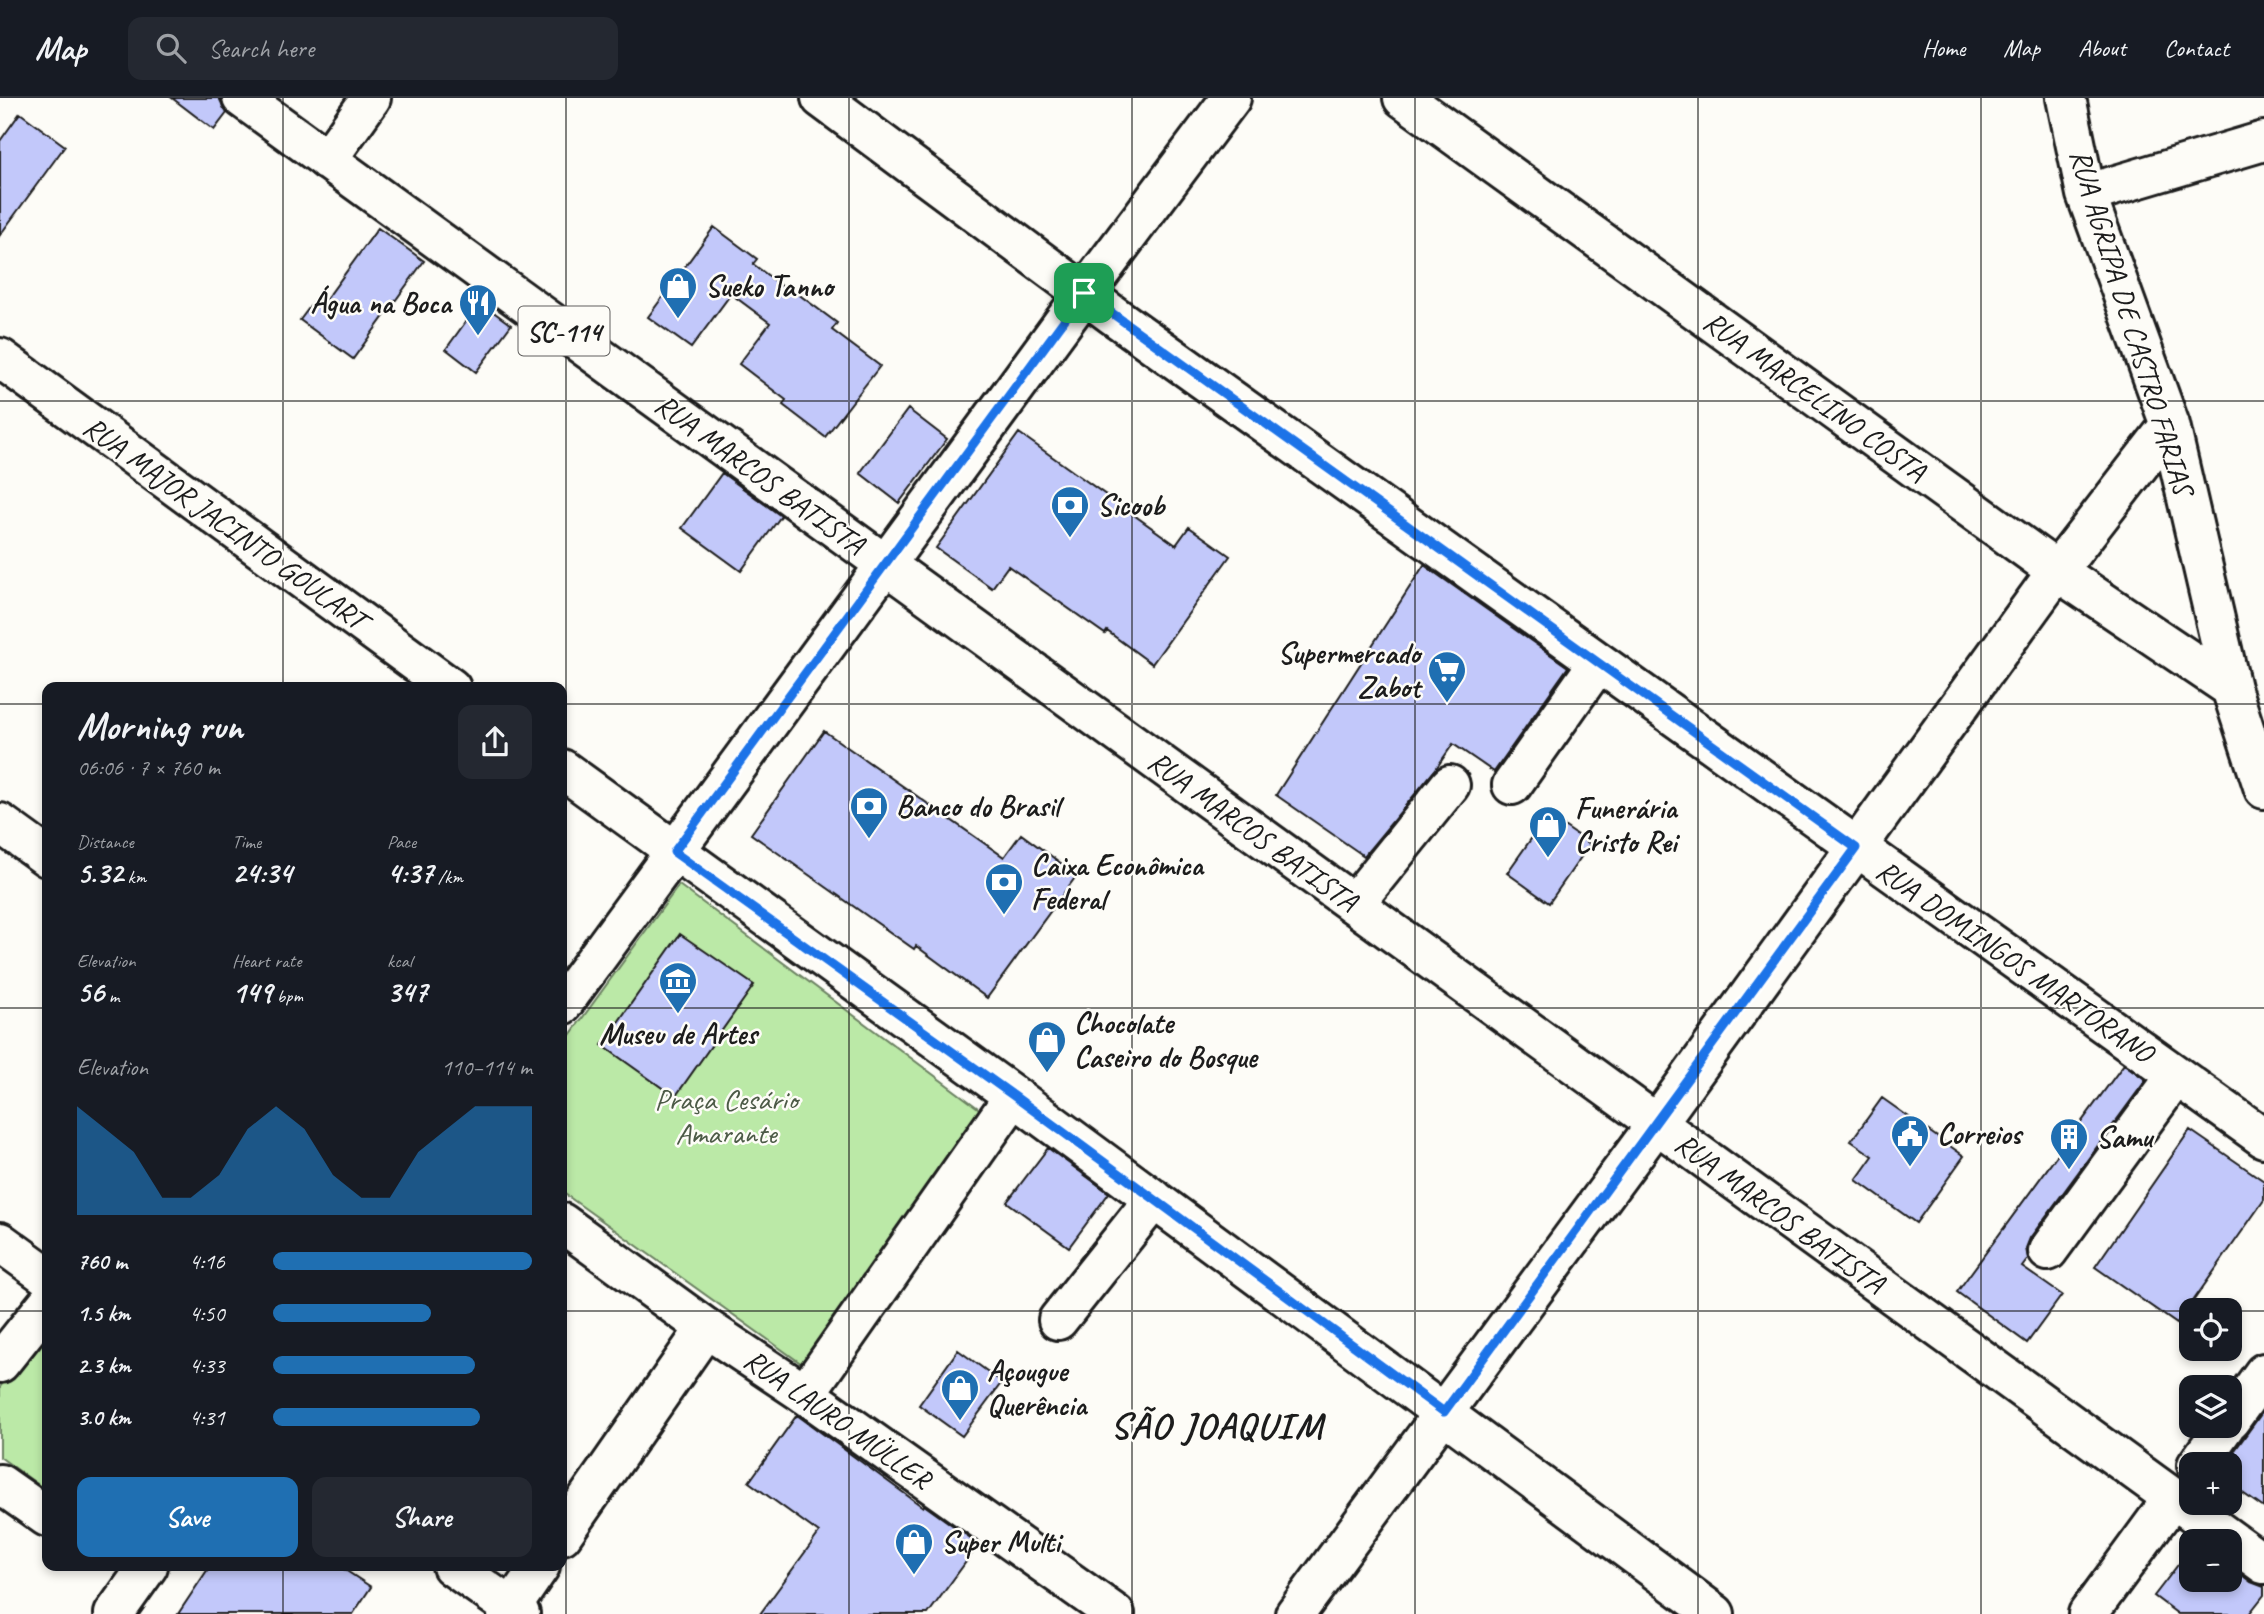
<!DOCTYPE html>
<meta charset="utf-8">
<style>
body{margin:0;font-family:Caveat,sans-serif;background:#242831;color:#f1f3f6;height:100vh;display:flex;flex-direction:column;font-size:26px;white-space:nowrap}
*{box-sizing:border-box;margin:0}
p{font-size:23px;color:#9ea1a6}
.icon{flex:none;width:38px;height:38px;fill:none;stroke:currentColor;stroke-width:2;stroke-linecap:round;stroke-linejoin:round}
.map{position:relative;flex:1;overflow:hidden}
.sheet{position:absolute;left:42px;top:584px;width:525px;height:889px;display:flex;flex-direction:column;background:#171b24;border-radius:14px;box-shadow:0 4px 10px #0003}
.sheet>*{flex:none}
.fabs{position:absolute;left:2179px;top:1200px;display:grid;gap:14px}
.fabs a{display:grid;place-items:center;width:63px;height:63px;border-radius:14px;background:#171b24;box-shadow:0 4px 10px #0003;font-size:35px}
.pin{position:absolute;display:grid;place-items:center;width:60px;height:60px;color:#fff;margin:-30px;border-radius:14px;box-shadow:0 4px 10px #0006}
.round{display:grid;place-items:center;flex:none;width:74px;height:74px;border-radius:14px;background:#242831}
.overview{display:flex;align-items:center;justify-content:space-between;height:119px;padding:0 35px}
h1{font-size:38px;font-weight:800;line-height:52px}
.stats{display:grid;grid-template-columns:repeat(3,1fr);gap:10px;height:119px;padding:7px 35px}
.stats div{display:grid;align-content:center}
.stats b{font-size:30px;font-weight:800}
.stats small{font-size:19px;font-weight:400}
.stats p{font-size:19px}
.chart{height:196px;padding:14px 35px}
.chart p{display:flex;justify-content:space-between}
.chart svg{width:100%;height:126px;margin-top:7px;fill:#1f6fb2;opacity:.7}
.action{display:flex;gap:14px;margin-top:auto;padding:14px 35px}
.action a{flex:1;height:80px;border-radius:14px;background:#1f6fb2;color:#fff;font-size:28px;font-weight:800;line-height:80px;text-align:center}
.action a+a{background:#242831;color:#f1f3f6}
ul{padding:0 35px;list-style:none;font-size:23px}
li{display:grid;grid-template-columns:112px 84px 1fr;align-items:center;height:52px}
li i{height:18px;border-radius:9px;background:#1f6fb2}
header{display:flex;align-items:center;gap:42px;box-sizing:border-box;height:98px;padding:0 35px;background:#171b24;border-bottom:2px solid #363941}
header strong{font-size:33px}
nav{display:flex;gap:38px;margin-inline-start:auto;font-size:24px}
.search{width:490px;height:63px;background:#242831;display:flex;align-items:center;gap:18px;box-sizing:border-box;padding:0 24px;border-radius:14px;color:#9ea1a6;font-size:26px}
.map>svg:first-child{display:block}
.green{fill:#bbe9a7;stroke:#6c8262;stroke-width:2}
.building{fill:#c2c8fa;stroke:#1c1c1c;stroke-width:2}
.lines{fill:none;stroke-linecap:round;stroke-linejoin:round}
.minor-casing{stroke:#1c1c1c;stroke-width:44}
.major-casing{stroke:#1c1c1c;stroke-width:44}
.minor{stroke:#fdfcf7;stroke-width:38}
.major{stroke:#fdfcf7;stroke-width:38}
.route-casing{stroke:#fff;stroke-width:14}
.route{stroke:#1a73e8;stroke-width:9}
.grid{fill:none;stroke:#1c1c1c;stroke-width:2;stroke-opacity:0.55}
.labels{text-anchor:middle;dominant-baseline:central;stroke-width:5;stroke-linejoin:round;paint-order:stroke}
.shield{fill:#fdfcf7;stroke:#605f5e;stroke-width:2}
.shield-label{font-size:28px;font-weight:bold;fill:#1c1c1c}
.poi-label{font-size:30px;font-weight:bold;fill:#1c1c1c;stroke:#fdfcf7;text-anchor:start}
.street-label{font-size:30px;fill:#1c1c1c;stroke:#fdfcf7}
.park-label{font-size:30px;fill:#4c5a46;stroke:#fdfcf7}
.district-label{font-size:37px;font-weight:bold;letter-spacing:2px;fill:#1c1c1c;stroke:#fdfcf7}
</style>
<header>
<strong>Map</strong>
<div class="search"><svg class="icon" aria-label="search" viewBox="0 0 24 24"><circle cx="10" cy="10" r="6"/><path d="M15 15l6 6"/></svg>Search here</div>
<nav><a>Home</a><a>Map</a><a>About</a><a>Contact</a></nav>
</header>
<div class="map">
<svg width="2264" height="1516" viewBox="0 0 2264 1516">
<rect width="100%" height="100%" fill="#fdfcf7"/>
<filter id="ink" filterUnits="userSpaceOnUse"><feTurbulence type="fractalNoise" baseFrequency=".0143" numOctaves="2"/><feDisplacementMap in="SourceGraphic" scale="14" xChannelSelector="R" yChannelSelector="G"/><feConvolveMatrix kernelMatrix="1 2 1 2 8 2 1 2 1" color-interpolation-filters="sRGB"/></filter>
<g filter="url(#ink)">
<path class="green" d="M 679,787 L 982,1013 L 802,1266 L 562,1094 L 562,948 Z
M 47,1227 L 47,1393 L 0,1359 L 0,1289 Z"/>
<path class="building" d="M 172,0 L 219,0 L 227,15 L 214,32 Z
M 20,15 L 65,48 L 0,137 L 0,43 Z
M 714,129 L 757,161 L 753,166 L 792,196 L 794,193 L 837,225 L 832,232 L 880,268 L 825,339 L 783,307 L 786,302 L 739,266 L 770,225 L 731,196 L 691,250 L 648,219 Z
M 378,130 L 424,163 L 353,261 L 300,222 L 318,198 L 325,203 Z
M 480,204 L 511,227 L 476,274 L 446,251 Z
M 908,311 L 947,341 L 899,405 L 860,375 Z
M 1019,335 L 1176,447 L 1189,429 L 1230,458 L 1152,566 L 1107,533 L 1105,536 L 1008,468 L 992,490 L 936,450 Z
M 722,375 L 781,418 L 741,473 L 682,430 Z
M 1424,467 L 1568,569 L 1494,674 L 1453,646 L 1435,672 L 1364,758 L 1276,697 Z
M 824,633 L 1004,759 L 1021,736 L 1077,777 L 987,900 L 916,848 L 914,851 L 751,736 Z
M 1548,717 L 1590,746 L 1549,805 L 1507,775 Z
M 680,836 L 754,887 L 675,999 L 602,947 Z
M 2124,966 L 2146,982 L 2030,1140 L 2026,1150 L 2028,1161 L 2022,1169 L 2062,1197 L 2027,1245 L 1957,1194 Z
M 1882,1000 L 1964,1058 L 1916,1125 L 1856,1082 L 1873,1058 L 1851,1043 Z
M 2190,1032 L 2264,1083 L 2264,1102 L 2177,1226 L 2095,1169 Z
M 1048,1050 L 1109,1095 L 1069,1149 L 1007,1104 Z
M 958,1252 L 1002,1284 L 962,1338 L 919,1307 Z
M 2264,1312 L 2264,1410 L 2230,1386 L 2230,1359 Z
M 797,1317 L 923,1409 L 924,1407 L 979,1446 L 928,1516 L 760,1516 L 819,1435 L 749,1384 Z
M 2191,1450 L 2191,1482 L 2230,1482 L 2230,1468 L 2251,1484 L 2264,1489 L 2264,1497 L 2249,1516 L 2178,1516 L 2154,1498 Z
M 210,1468 L 339,1468 L 371,1489 L 353,1516 L 178,1516 Z"/>
<g class="lines">
<defs>
<path id="minor" d="M 821,0 L 1113,217 L 2264,1040
M 1403,0 L 2057,473 L 2231,590
M 2066,0 L 2086,96 L 2170,327 L 2231,590 L 2264,691
M 327,62 L 371,0
M 2086,96 L 2264,43
M 0,260 L 451,590
M 562,671 L 1014,998 L 1715,1516
M 1512,687 L 1598,565
M 1354,806 L 1450,687
M 0,1144 L 47,1178
M 2048,1153 L 2176,978
M 1058,1222 L 1154,1101
M 0,1265 L 47,1206
M 805,1296 L 1014,998
M 2230,1322 L 2264,1275
M 2197,1367 L 2225,1328
M 0,1386 L 47,1419
M 562,1437 L 706,1230
M 452,1468 L 520,1516
M 114,1516 L 148,1468
M 507,1516 L 540,1468
M 1295,1516 L 1657,1025 L 2057,473 L 2170,327"/>
<path id="major" d="M 242,0 L 2264,1466
M 0,725 L 47,759
M 562,907 L 1084,196 L 1231,0
M 562,1125 L 706,1230 L 805,1296 L 1115,1516
M 2088,1516 L 2173,1400"/>
</defs>
<use href="#minor" class="minor-casing"/>
<use href="#major" class="major-casing"/>
<use href="#minor" class="minor"/>
<use href="#major" class="major"/>
</g>
</g>
<g class="lines" filter="url(#ink)">
<defs>
<path id="route" d="M 1084,195 L 1856,750 L 1444,1314 L 1014,998 L 674,754 Z"/>
</defs>
<use href="#route" class="route-casing"/>
<use href="#route" class="route"/>
</g>
<path class="grid" d="M 283,0 L 283,590M 566,0 L 566,1516M 849,0 L 849,1516M 1132,0 L 1132,1516M 1415,0 L 1415,1516M 1698,0 L 1698,1516M 1981,0 L 1981,1516M 0,303 L 2264,303M 0,606 L 47,606M 562,606 L 2264,606M 0,910 L 47,910M 562,910 L 2264,910M 0,1213 L 47,1213M 562,1213 L 2191,1213M 2230,1213 L 2264,1213M 283,1468 L 283,1516"/>
<defs>
<symbol id="shop-pin" viewBox="-11 -11 22 30"><path d="M0 17L-7.5 6A9.5 9.5 0 1 1 7.5 6Z" fill="#1f6fb2" stroke="#fdfcf7"/><path d="M-5-2.5h2.3a2.7 3.5 0 0 1 5.4 0H5L5.5 6h-11ZM-1.5-2.5h3a1.5 2.3 0 0 0-3 0Z" fill="#fff"/></symbol>
<symbol id="restaurant-pin" viewBox="-11 -11 22 30"><path d="M0 17L-7.5 6A9.5 9.5 0 1 1 7.5 6Z" fill="#1f6fb2" stroke="#fdfcf7"/><path d="M-5-6h1v4h1v-4h1v4h1v-4h1v5L-1.5 .5V6h-2V.5L-5-1ZM5-6V6H3V1.5H1.5Q1.5-4 5-6Z" fill="#fff"/></symbol>
<symbol id="bank-pin" viewBox="-11 -11 22 30"><path d="M0 17L-7.5 6A9.5 9.5 0 1 1 7.5 6Z" fill="#1f6fb2" stroke="#fdfcf7"/><path d="M-6-4H6V4H-6ZM0-2.3a2.3 2.3 0 1 0 0 4.6a2.3 2.3 0 1 0 0-4.6Z" fill="#fff"/></symbol>
<symbol id="supermarket-pin" viewBox="-11 -11 22 30"><path d="M0 17L-7.5 6A9.5 9.5 0 1 1 7.5 6Z" fill="#1f6fb2" stroke="#fdfcf7"/><path d="M-6-5.5h2.5l.6 2H6L4.5 2H-2.5L-4.4-4H-6ZM-1.5 3.2a1.3 1.3 0 1 0 .1 0ZM3 3.2a1.3 1.3 0 1 0 .1 0Z" fill="#fff"/></symbol>
<symbol id="museum-pin" viewBox="-11 -11 22 30"><path d="M0 17L-7.5 6A9.5 9.5 0 1 1 7.5 6Z" fill="#1f6fb2" stroke="#fdfcf7"/><path d="M0-6L6-3V-2H-6V-3ZM-5-1h2V3h-2ZM-1-1h2V3h-2ZM3-1h2V3H3ZM-6 4H6V6H-6Z" fill="#fff"/></symbol>
<symbol id="civic-pin" viewBox="-11 -11 22 30"><path d="M0 17L-7.5 6A9.5 9.5 0 1 1 7.5 6Z" fill="#1f6fb2" stroke="#fdfcf7"/><path d="M-.6-6.5H3V-4.5H.6V-3L4-1V1h2V6H-6V1h2V-1L-.6-3ZM-1.2 2.5V6h2.4V2.5Z" fill="#fff"/></symbol>
<symbol id="building-pin" viewBox="-11 -11 22 30"><path d="M0 17L-7.5 6A9.5 9.5 0 1 1 7.5 6Z" fill="#1f6fb2" stroke="#fdfcf7"/><path d="M-4-6H4V6H1V3H-1V6H-4ZM-2.5-4.3h1.7v1.8h-1.7ZM.8-4.3h1.7v1.8H.8ZM-2.5-1h1.7V.8h-1.7ZM.8-1h1.7V.8H.8Z" fill="#fff"/></symbol>
</defs>
<g fill-rule="evenodd">
<use href="#shop-pin" x="656" y="166" width="44" height="60"/>
<use href="#restaurant-pin" x="456" y="183" width="44" height="60"/>
<use href="#bank-pin" x="1048" y="385" width="44" height="60"/>
<use href="#supermarket-pin" x="1425" y="550" width="44" height="60"/>
<use href="#bank-pin" x="847" y="686" width="44" height="60"/>
<use href="#shop-pin" x="1526" y="705" width="44" height="60"/>
<use href="#bank-pin" x="982" y="762" width="44" height="60"/>
<use href="#museum-pin" x="656" y="861" width="44" height="60"/>
<use href="#shop-pin" x="1025" y="920" width="44" height="60"/>
<use href="#civic-pin" x="1888" y="1014" width="44" height="60"/>
<use href="#building-pin" x="2047" y="1017" width="44" height="60"/>
<use href="#shop-pin" x="938" y="1268" width="44" height="60"/>
<use href="#shop-pin" x="892" y="1422" width="44" height="60"/>
</g>
<g class="labels">
<rect class="shield" x="518.5" y="208.5" width="91" height="49" rx="5"/>
<g class="shield-label">
<text x="564" y="233">SC-114</text>
</g>
<g class="poi-label">
<text x="705" y="188">Sueko Tanno</text>
<text x="451" y="205" text-anchor="end">Água na Boca</text>
<text x="1097" y="407">Sicoob</text>
<text x="1420" y="555" text-anchor="end">Supermercado<tspan x="1420" dy="34">Zabot</tspan></text>
<text x="896" y="708">Banco do Brasil</text>
<text x="1575" y="710">Funerária<tspan x="1575" dy="34">Cristo Rei</tspan></text>
<text x="1031" y="767">Caixa Econômica<tspan x="1031" dy="34">Federal</tspan></text>
<text x="1074" y="925">Chocolate<tspan x="1074" dy="34">Caseiro do Bosque</tspan></text>
<text x="678" y="936" text-anchor="middle">Museu de Artes</text>
<text x="1937" y="1036">Correios</text>
<text x="2096" y="1039">Samu</text>
<text x="987" y="1273">Açougue<tspan x="987" dy="34">Querência</tspan></text>
<text x="941" y="1444">Super Multi</text>
</g>
<g class="street-label">
<text transform="translate(2132 224) rotate(73)">RUA AGRIPA DE CASTRO FARIAS</text>
<text transform="translate(1815 298) rotate(36)">RUA MARCELINO COSTA</text>
<text transform="translate(760 376) rotate(36)">RUA MARCOS BATISTA</text>
<text transform="translate(225 425) rotate(36)">RUA MAJOR JACINTO GOULART</text>
<text transform="translate(1253 733) rotate(36)">RUA MARCOS BATISTA</text>
<text transform="translate(2015 863) rotate(35)">RUA DOMINGOS MARTORANO</text>
<text transform="translate(1780 1115) rotate(36)">RUA MARCOS BATISTA</text>
<text transform="translate(838 1321) rotate(35)">RUA LAURO MÜLLER</text>
</g>
<g class="park-label">
<text x="726" y="1001">Praça Cesário<tspan x="726" dy="34">Amarante</tspan></text>
</g>
<g class="district-label">
<text x="1217" y="1327">SÃO JOAQUIM</text>
</g>
</g>
</svg>
<div class="fabs">
<a><svg class="icon" aria-label="locate" viewBox="0 0 24 24"><circle cx="12" cy="12" r="6"/><path d="M12 2v4M12 18v4M2 12h4M18 12h4"/></svg></a>
<a><svg class="icon" aria-label="layers" viewBox="0 0 24 24"><path d="M12 4l9 5-9 5-9-5zM3 14l9 5 9-5"/></svg></a>
<a>+</a>
<a>−</a>
</div>
<div class="pin" style="left:1084px;top:195px;background:#1e9e55"><svg class="icon" aria-label="arrive" viewBox="0 0 24 24"><path d="M6 21V4h12l-3 4 3 4H6"/></svg></div>
<section class="sheet">
<div class="overview"><div><h1>Morning run</h1><p>06:06 · 7 × 760 m</p></div><a class="round"><svg class="icon" aria-label="share" viewBox="0 0 24 24"><path d="M12 15V3M7 8l5-5 5 5M5 13v7h14v-7"/></svg></a></div>
<div class="stats">
<div><p>Distance</p><b>5.32<small> km</small></b></div>
<div><p>Time</p><b>24:34</b></div>
<div><p>Pace</p><b>4:37<small> /km</small></b></div>
</div>
<div class="stats">
<div><p>Elevation</p><b>56<small> m</small></b></div>
<div><p>Heart rate</p><b>149<small> bpm</small></b></div>
<div><p>kcal</p><b>347</b></div>
</div>
<div class="chart"><p><span>Elevation</span>110–114 m</p>
<svg viewBox="0 0 160 44" preserveAspectRatio="none"><path d="M0 44V6L10 14L20 22L30 38L40 38L50 30L60 14L70 6L80 14L90 30L100 38L110 38L120 22L130 14L140 6L150 6L160 6V44z"/></svg>
</div>
<ul>
<li><b>760 m</b>4:16<i style="width:100%"></i></li>
<li><b>1.5 km</b>4:50<i style="width:61%"></i></li>
<li><b>2.3 km</b>4:33<i style="width:78%"></i></li>
<li><b>3.0 km</b>4:31<i style="width:80%"></i></li>
</ul>
<div class="action"><a>Save</a><a>Share</a></div>
</section>
</div>
